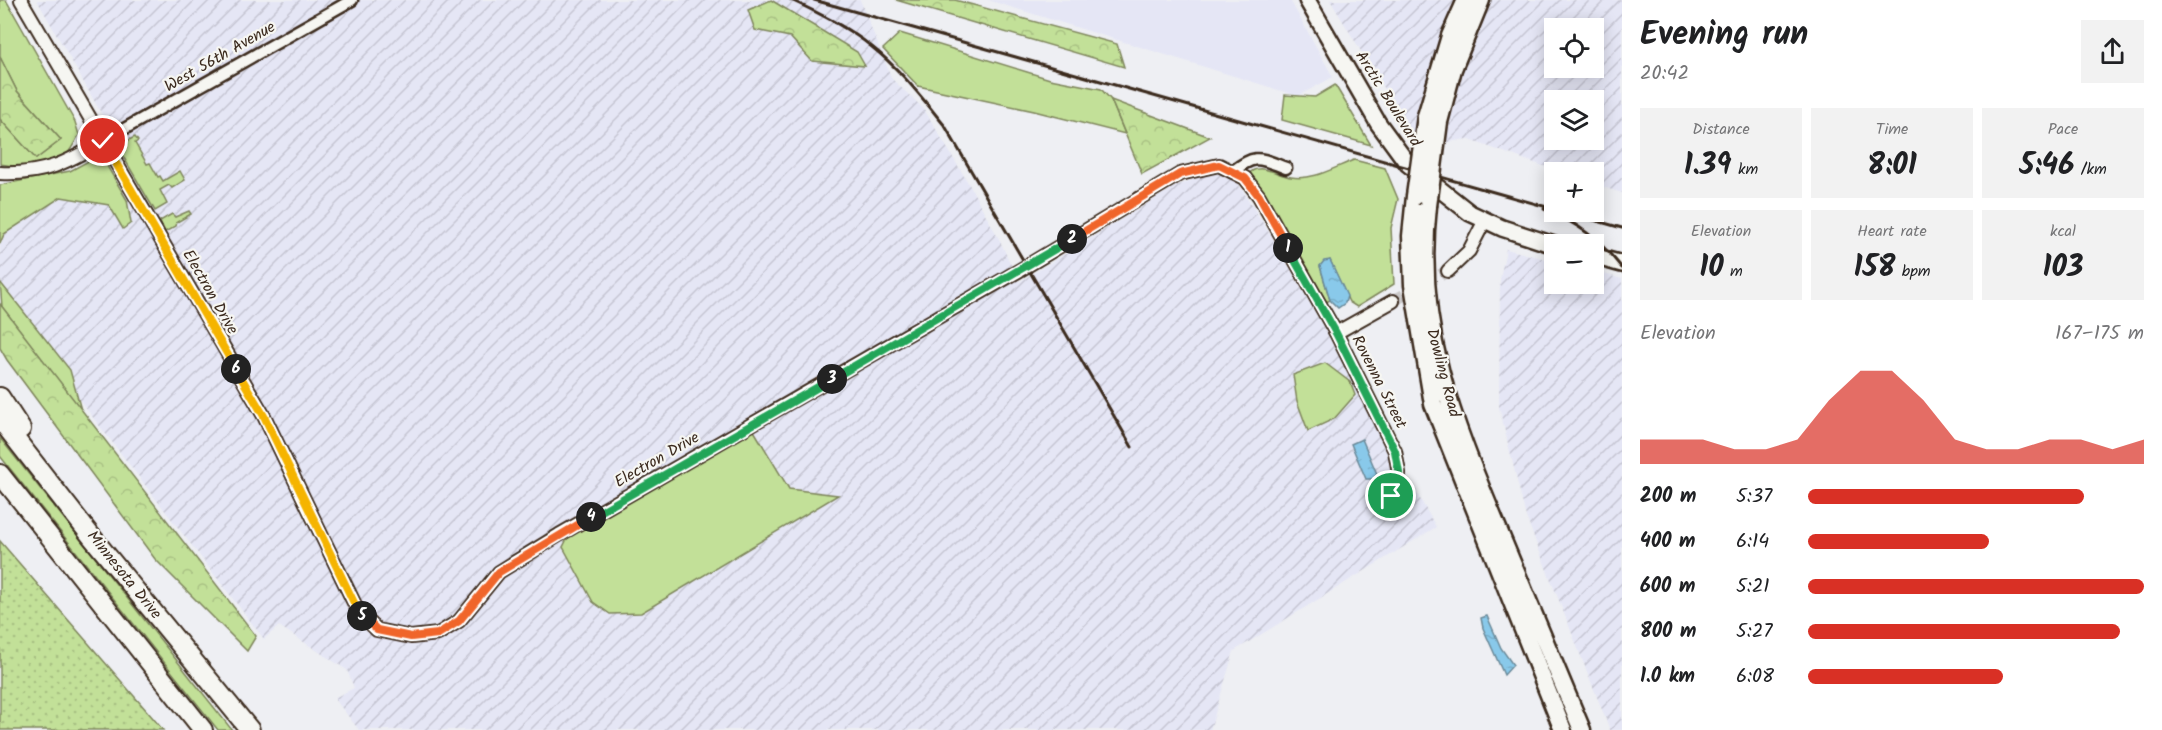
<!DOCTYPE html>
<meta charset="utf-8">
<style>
body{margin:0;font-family:Kalam,sans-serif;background:#f2f2f2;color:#202124;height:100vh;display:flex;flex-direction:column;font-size:22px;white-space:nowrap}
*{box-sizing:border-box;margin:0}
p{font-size:20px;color:#757577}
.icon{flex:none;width:33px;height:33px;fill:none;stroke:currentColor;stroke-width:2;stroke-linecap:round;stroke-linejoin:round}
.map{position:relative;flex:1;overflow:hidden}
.sheet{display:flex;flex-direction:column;background:#fff;width:540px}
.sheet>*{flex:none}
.buttons{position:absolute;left:1544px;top:18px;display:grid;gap:12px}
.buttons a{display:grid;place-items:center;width:60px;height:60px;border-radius:0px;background:#fff;box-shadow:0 3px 15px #0003;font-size:30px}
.pin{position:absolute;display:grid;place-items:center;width:51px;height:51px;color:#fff;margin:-26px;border:3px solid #fff;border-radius:50%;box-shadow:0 2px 6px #0007}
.km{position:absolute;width:30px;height:30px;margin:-15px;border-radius:50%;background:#222;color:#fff;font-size:16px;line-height:30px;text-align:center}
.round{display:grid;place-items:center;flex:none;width:63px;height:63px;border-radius:0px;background:#f2f2f2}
.overview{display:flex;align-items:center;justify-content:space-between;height:102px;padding:0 18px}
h1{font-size:33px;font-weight:600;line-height:45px}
.stats{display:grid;grid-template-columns:repeat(3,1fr);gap:9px;height:102px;padding:6px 18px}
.stats div{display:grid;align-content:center;border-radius:0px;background:#f2f2f2;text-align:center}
.stats b{font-size:30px;font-weight:600}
.stats small{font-size:16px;font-weight:400}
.stats p{font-size:16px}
.chart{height:168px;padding:12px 18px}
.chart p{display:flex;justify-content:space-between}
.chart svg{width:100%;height:108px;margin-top:6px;fill:#d93025;opacity:.7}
ul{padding:0 18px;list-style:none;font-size:20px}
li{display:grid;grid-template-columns:96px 72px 1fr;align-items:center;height:45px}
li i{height:15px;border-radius:8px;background:#d93025}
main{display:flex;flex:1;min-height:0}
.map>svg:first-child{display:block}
.built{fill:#e5e6f5}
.industrial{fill:url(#industrial-furrows);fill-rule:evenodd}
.grass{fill:#c2e098;stroke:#7e855b;stroke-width:1.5}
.forest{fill:url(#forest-crowns);stroke:#7e855b;stroke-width:1.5}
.park{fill:url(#park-dots);stroke:#7e855b;stroke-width:1.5}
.water{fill:url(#water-ripples);stroke:#6a8998;stroke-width:1.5}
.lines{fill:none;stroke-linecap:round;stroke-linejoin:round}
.tertiary-tunnel{stroke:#cac8c8;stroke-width:12;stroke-dasharray:12 6;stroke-linecap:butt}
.minor-casing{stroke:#3b2a1e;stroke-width:15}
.tertiary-casing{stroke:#3b2a1e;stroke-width:16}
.secondary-casing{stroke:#3b2a1e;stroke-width:20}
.primary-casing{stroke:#3b2a1e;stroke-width:21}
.motorway-casing{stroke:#3b2a1e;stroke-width:22}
.minor{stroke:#f6f6f2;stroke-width:10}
.tertiary{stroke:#f6f6f2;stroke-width:12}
.secondary{stroke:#f6f6f2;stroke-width:15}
.primary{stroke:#f6f6f2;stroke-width:16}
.motorway{stroke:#f6f6f2;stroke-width:18}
.rail{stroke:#3b2a1e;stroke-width:3}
.primary-bridge-casing{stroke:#3b2a1e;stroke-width:21;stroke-linecap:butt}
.primary-bridge{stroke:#f6f6f2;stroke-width:16}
.split-1-casing{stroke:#fff;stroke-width:12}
.split-2-casing{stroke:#fff;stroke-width:12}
.split-3-casing{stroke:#fff;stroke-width:12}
.split-4-casing{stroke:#fff;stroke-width:12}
.split-5-casing{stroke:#fff;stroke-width:12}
.split-6-casing{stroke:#fff;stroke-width:12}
.split-7-casing{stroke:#fff;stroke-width:12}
.split-1{stroke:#22a559;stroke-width:8}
.split-2{stroke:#f0652b;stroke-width:8}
.split-3{stroke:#22a559;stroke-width:8}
.split-4{stroke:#22a559;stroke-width:8}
.split-5{stroke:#f0652b;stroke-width:8}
.split-6{stroke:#f5b400;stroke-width:8}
.split-7{stroke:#f5b400;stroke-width:8}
.labels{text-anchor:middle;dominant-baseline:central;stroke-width:4.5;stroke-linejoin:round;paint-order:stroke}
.street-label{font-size:16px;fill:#3b2a1e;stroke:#f6f6f2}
</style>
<main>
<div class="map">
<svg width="1622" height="730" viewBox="0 0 1622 730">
<defs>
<pattern id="industrial-furrows" width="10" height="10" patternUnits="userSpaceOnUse" patternTransform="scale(1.5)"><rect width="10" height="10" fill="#e5e6f5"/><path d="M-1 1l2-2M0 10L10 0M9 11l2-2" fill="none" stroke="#c5c5d2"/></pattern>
<pattern id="forest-crowns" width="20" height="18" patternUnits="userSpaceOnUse" patternTransform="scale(1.5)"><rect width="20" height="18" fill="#c2e098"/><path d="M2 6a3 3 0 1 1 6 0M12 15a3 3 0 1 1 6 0" fill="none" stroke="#a8c083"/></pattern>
<pattern id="park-dots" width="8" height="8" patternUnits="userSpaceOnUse" patternTransform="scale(1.5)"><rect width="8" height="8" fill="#c2e098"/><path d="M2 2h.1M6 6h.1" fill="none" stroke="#a8c083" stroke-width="1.8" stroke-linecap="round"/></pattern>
<pattern id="water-ripples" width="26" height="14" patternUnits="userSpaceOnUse" patternTransform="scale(1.5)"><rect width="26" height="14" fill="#89c9ea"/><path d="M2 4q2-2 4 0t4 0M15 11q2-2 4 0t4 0" fill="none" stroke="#77adc8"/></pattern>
</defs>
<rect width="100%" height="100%" fill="#eeeff3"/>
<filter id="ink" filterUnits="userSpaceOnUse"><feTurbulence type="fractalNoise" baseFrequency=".0167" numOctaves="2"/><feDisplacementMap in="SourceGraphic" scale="12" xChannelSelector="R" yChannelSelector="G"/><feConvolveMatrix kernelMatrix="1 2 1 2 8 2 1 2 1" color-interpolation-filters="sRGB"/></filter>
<g filter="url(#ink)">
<path class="built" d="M 988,0 L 1290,0 L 1333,77 L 1298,96 Z"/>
<path class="industrial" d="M 37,0 L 860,0 L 892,79 L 924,109 L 970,186 L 999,239 L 1019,282 L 1176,186 L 1211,173 L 1227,174 L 1238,183 L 1278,247 L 1436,527 L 1234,651 L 1210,730 L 359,730 L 334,698 L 354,688 L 347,670 L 279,626 L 264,639 L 0,297 L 0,230 L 61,193 L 126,157 Z
M 1330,0 L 1622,0 L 1622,193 L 1593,184 L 1593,172 L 1560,172 L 1467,139 L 1419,147 ZM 1554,28 L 1593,28 L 1593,68 L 1554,68 ZM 1554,100 L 1593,100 L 1593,140 L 1554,140 Z
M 1506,249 L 1554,261 L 1554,284 L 1593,284 L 1593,271 L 1622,279 L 1622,730 L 1610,730 L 1526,517 L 1499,407 L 1500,279 Z"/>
<path class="grass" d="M 0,0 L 6,0 L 75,122 L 79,135 C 75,141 72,149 66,155 C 49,169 20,168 0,164 L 0,119 L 36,159 L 61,140 L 17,91 L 0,57 Z
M 900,33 L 1050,79 L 1101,89 L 1111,100 L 1125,134 L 1034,111 L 918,86 L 883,49 Z
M 1335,85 L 1371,145 L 1282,120 L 1285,95 L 1315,97 Z
M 135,137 L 138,141 L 135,143 L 147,164 L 150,163 L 158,177 L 160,176 L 163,181 L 180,171 L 185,180 L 172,188 L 169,185 L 160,190 L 167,204 L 155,211 L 117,146 Z
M 94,158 L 103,159 L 127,200 L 131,223 L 123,229 L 109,205 L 61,197 L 4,234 L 0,244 L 0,185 L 70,171 Z
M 1354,160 L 1385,168 L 1398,199 L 1391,228 L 1394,284 L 1357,307 L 1349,302 L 1330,260 L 1320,266 L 1330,300 L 1324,303 L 1248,175 C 1258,161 1277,175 1291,177 C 1313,181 1333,168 1354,160 Z
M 189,211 L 191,214 L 177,222 L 176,226 L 165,232 L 160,221 L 172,214 L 175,217 Z
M 0,282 L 70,370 L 81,410 L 2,307 Z
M 1325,363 L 1350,382 L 1355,395 L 1334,419 L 1308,431 L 1297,401 L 1293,375 Z
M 753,429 L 789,489 L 838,495 L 641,613 L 610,614 L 593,602 L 563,547 L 570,533 Z
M 0,438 L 232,730 L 218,730 L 0,456 Z"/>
<path class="forest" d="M 771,0 L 857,52 L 865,66 L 812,61 L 790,37 L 755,30 L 748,10 Z
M 896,0 L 955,0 L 1117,44 L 1124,67 Z
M 0,57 L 17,91 L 61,140 L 36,159 L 0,119 Z
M 1111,100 L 1210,137 L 1142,174 Z
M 0,304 L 256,636 L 247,651 L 155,559 L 7,360 L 0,348 Z"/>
<path class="park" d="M 0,541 L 153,718 L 163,730 L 0,730 Z"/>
<path class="water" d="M 1330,260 L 1347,296 L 1345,303 L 1338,308 L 1330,300 L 1320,266 L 1324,261 Z
M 1362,439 L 1377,474 L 1373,479 L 1366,479 L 1351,444 Z
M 1487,616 L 1501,648 L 1513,665 L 1504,675 L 1483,628 L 1481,618 Z"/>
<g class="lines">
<path class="tertiary-tunnel" d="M 1393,301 L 1448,271"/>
<defs>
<path id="minor" d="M 103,141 L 352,0
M 1232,172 C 1256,153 1259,158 1286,168"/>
<path id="tertiary" d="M 21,0 L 264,416 L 358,611 L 377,630 L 411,637 L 438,634 L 459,621 L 499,572 L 559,535 L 1020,270 L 1180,174 L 1219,165 L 1245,178 L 1259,196 L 1336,333 L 1395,451 L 1399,473 L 1397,486 L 1382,505
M 0,173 C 43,175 67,163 103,141
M 1448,271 L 1469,251 L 1485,220
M 1336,333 L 1393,301"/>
<path id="secondary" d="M 1307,0 L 1378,123 L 1408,164 L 1470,213 L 1502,228 L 1554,245
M 1593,256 L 1622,264"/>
<path id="primary" d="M 1426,116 L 1450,36 L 1466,0
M 1439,122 L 1453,69 L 1481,0
M 1415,196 L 1411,236 L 1413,285 L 1433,404 L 1563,730
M 1428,206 C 1414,331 1454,423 1501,536 C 1528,600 1555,665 1582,730"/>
<path id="motorway" d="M 0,397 L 21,429
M 0,419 L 91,536 L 250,730
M 0,474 L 203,730"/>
</defs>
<use href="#minor" class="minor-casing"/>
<use href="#tertiary" class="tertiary-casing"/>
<use href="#secondary" class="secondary-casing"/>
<use href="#primary" class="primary-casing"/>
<use href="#motorway" class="motorway-casing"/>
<use href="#minor" class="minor"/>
<use href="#tertiary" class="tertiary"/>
<use href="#secondary" class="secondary"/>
<use href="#primary" class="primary"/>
<use href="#motorway" class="motorway"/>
<path class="rail" d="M 791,0 C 819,13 847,27 872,47 C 900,69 922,98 945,126 L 1132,447
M 814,0 L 1554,209
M 1544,209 C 1578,223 1599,239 1622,268
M 1565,212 L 1622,228"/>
<defs>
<path id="primary-bridge" d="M 1415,196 L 1426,116
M 1428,206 L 1439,122"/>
</defs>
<use href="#primary-bridge" class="primary-bridge-casing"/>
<use href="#primary-bridge" class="primary-bridge"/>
</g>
</g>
<g class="lines" filter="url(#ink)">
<defs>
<path id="split-1" d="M 1288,248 L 1336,333 L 1395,451 L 1399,473 L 1397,486 L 1391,496"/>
<path id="split-2" d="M 1072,239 L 1180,174 L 1219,165 L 1245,178 L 1259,196 L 1288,248"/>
<path id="split-3" d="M 832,379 L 1072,239"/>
<path id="split-4" d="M 591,517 L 832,379"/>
<path id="split-5" d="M 362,616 L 377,630 L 411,637 L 438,634 L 459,621 L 499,572 L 591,517"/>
<path id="split-6" d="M 236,369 L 264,416 L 358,611 L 362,616"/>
<path id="split-7" d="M 103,141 L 236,369"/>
</defs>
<use href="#split-1" class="split-1-casing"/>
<use href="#split-2" class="split-2-casing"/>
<use href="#split-3" class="split-3-casing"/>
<use href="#split-4" class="split-4-casing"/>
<use href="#split-5" class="split-5-casing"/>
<use href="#split-6" class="split-6-casing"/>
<use href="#split-7" class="split-7-casing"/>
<use href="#split-1" class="split-1"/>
<use href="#split-2" class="split-2"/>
<use href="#split-3" class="split-3"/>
<use href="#split-4" class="split-4"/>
<use href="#split-5" class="split-5"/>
<use href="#split-6" class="split-6"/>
<use href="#split-7" class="split-7"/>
</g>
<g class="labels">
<g class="street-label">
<text transform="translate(220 57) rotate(-30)">West 56th Avenue</text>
<text transform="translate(1388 99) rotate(58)">Arctic Boulevard</text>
<text transform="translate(210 292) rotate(60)">Electron Drive</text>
<text transform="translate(1443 373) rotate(75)">Dowling Road</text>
<text transform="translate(1379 382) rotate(63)">Rovenna Street</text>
<text transform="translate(657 460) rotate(-30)">Electron Drive</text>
<text transform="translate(124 575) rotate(51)">Minnesota Drive</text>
</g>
</g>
</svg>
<div class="buttons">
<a><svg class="icon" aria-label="locate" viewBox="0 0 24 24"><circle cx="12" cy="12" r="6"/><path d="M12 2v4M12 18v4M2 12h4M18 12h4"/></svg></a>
<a><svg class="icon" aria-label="layers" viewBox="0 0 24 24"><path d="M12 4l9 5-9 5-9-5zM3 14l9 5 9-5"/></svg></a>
<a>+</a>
<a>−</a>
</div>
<div class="pin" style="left:1391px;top:496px;background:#1e9e55"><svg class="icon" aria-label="arrive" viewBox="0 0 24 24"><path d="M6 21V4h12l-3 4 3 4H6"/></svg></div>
<div class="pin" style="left:103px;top:141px;background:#d93025"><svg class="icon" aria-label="check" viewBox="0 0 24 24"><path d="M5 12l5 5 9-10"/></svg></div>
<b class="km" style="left:1288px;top:248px">1</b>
<b class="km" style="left:1072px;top:239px">2</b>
<b class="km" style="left:832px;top:379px">3</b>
<b class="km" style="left:591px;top:517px">4</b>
<b class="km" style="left:362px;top:616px">5</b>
<b class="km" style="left:236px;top:369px">6</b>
</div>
<section class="sheet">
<div class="overview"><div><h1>Evening run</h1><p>20:42</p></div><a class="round"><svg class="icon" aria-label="share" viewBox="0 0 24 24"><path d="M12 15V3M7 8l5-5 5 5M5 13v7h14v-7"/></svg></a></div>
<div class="stats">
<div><p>Distance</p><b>1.39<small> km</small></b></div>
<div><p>Time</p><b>8:01</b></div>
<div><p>Pace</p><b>5:46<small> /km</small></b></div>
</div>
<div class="stats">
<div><p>Elevation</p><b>10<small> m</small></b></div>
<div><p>Heart rate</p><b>158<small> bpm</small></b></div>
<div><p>kcal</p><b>103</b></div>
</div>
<div class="chart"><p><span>Elevation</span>167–175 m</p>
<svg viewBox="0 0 160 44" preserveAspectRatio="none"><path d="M0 44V34L10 34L20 34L30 38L40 38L50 34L60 18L70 6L80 6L90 18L100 34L110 38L120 38L130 34L140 34L150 38L160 34V44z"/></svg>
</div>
<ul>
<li><b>200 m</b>5:37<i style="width:82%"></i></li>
<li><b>400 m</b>6:14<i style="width:54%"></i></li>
<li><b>600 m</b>5:21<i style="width:100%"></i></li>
<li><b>800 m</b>5:27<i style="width:93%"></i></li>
<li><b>1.0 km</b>6:08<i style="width:58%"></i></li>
</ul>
</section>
</main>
